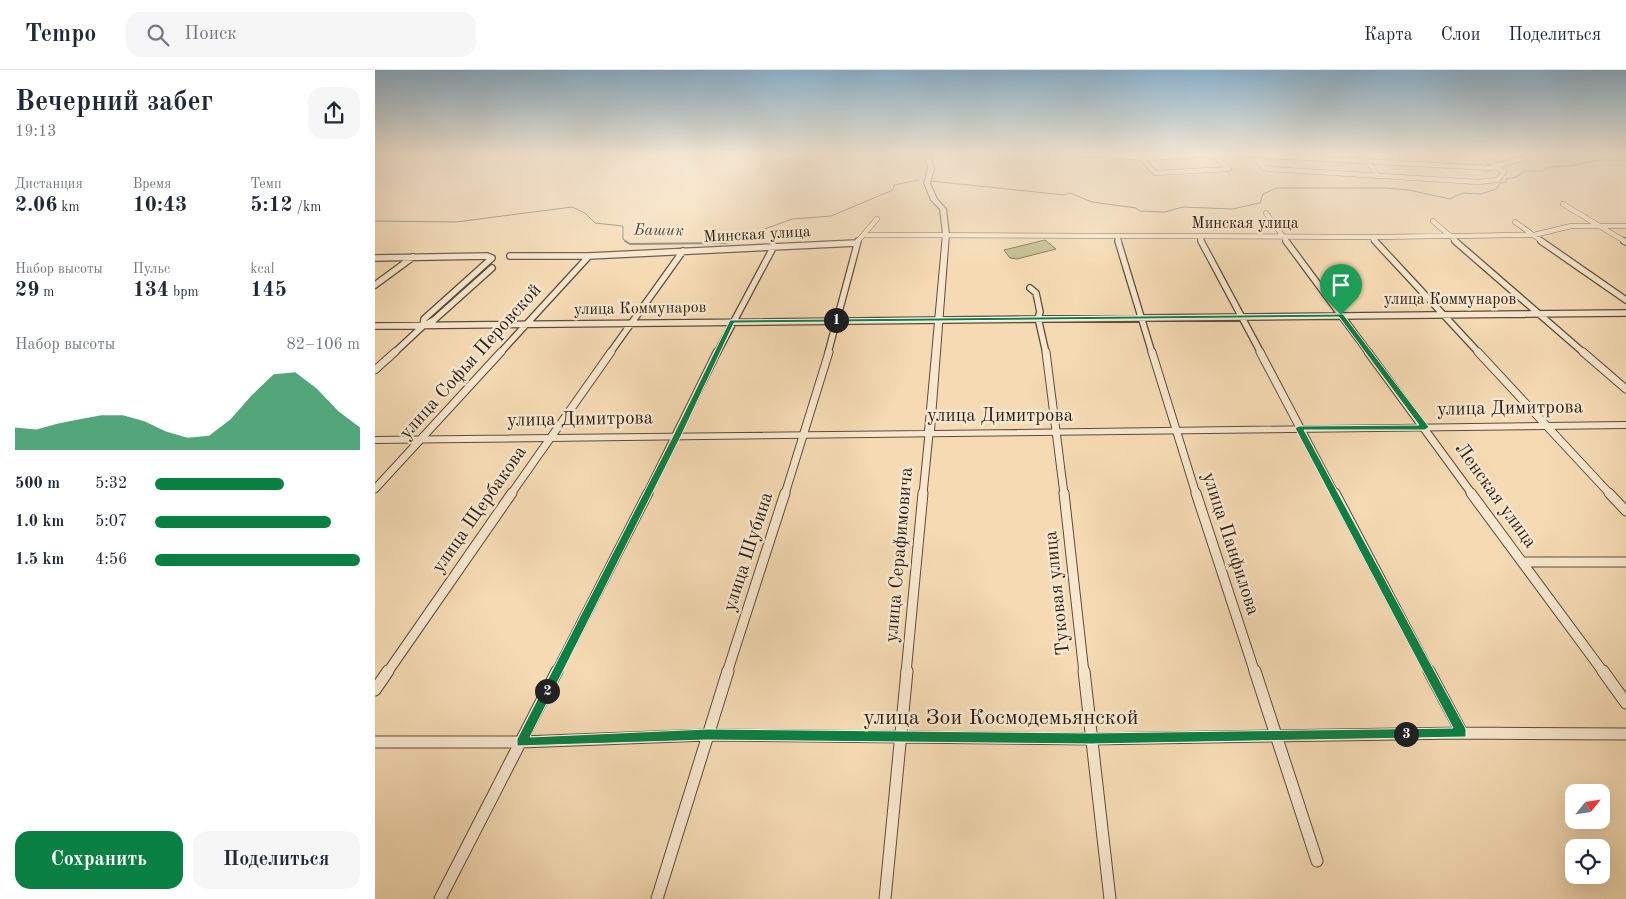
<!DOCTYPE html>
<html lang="ru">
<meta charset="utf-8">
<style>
body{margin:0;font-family:"Old Standard TT",serif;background:#f6f6f7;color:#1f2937;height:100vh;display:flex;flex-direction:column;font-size:19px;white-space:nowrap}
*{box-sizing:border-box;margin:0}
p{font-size:16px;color:#747a83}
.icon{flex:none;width:28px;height:28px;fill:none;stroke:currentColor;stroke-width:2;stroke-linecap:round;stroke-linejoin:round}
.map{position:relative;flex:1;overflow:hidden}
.panel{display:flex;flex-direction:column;background:#fff;width:375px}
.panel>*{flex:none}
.needle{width:32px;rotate:60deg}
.tools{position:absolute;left:1190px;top:714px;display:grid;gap:10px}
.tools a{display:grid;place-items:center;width:45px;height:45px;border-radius:10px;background:#fff;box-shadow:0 5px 20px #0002;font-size:25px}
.pin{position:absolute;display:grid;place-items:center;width:42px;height:42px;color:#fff;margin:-51px -21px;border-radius:50% 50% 50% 0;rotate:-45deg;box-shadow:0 0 5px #0007}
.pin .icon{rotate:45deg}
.km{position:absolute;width:25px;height:25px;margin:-12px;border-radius:50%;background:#222;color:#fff;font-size:14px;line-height:25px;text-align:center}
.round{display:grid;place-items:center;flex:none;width:52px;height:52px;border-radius:15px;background:#f6f6f7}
.head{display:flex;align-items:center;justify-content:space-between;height:85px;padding:0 15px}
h1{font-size:28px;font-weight:600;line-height:38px}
.stats{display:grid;grid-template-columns:repeat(3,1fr);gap:8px;height:85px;padding:5px 15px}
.stats div{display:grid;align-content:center}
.stats b{font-size:21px;font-weight:600}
.stats small{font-size:14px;font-weight:400}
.stats p{font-size:14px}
.chart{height:140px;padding:10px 15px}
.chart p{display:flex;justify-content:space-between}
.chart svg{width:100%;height:90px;margin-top:5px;fill:#0b8043;opacity:.7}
.action{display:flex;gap:10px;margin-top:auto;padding:10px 15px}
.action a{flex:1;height:58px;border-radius:15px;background:#0b8043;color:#fff;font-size:20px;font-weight:600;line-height:58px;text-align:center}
.action a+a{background:#f6f6f7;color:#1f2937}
ul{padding:0 15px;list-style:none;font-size:16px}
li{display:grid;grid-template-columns:80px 60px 1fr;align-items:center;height:38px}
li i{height:12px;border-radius:6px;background:#0b8043}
header{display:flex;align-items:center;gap:30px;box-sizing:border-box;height:70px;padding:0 25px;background:#fff;border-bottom:1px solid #e0e1e3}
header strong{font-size:24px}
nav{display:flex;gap:28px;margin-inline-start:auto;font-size:18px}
.search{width:350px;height:45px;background:#f6f6f7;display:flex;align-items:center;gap:12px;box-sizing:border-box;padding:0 18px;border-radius:15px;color:#747a83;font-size:19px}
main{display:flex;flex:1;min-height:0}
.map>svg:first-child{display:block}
.green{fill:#bfbe8a;stroke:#746e4e}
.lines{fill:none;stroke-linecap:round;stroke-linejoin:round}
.stream-far1{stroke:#707a75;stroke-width:1}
.stream{stroke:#707a75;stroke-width:2}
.minor-far4-casing{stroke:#5d4c3b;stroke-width:5.5}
.minor-far3-casing{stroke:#5d4c3b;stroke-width:8}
.minor-far2-casing{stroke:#5d4c3b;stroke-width:9}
.minor-far1-casing{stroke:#5d4c3b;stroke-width:11}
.minor-casing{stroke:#5d4c3b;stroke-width:13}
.tertiary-casing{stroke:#5d4c3b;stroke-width:2}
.minor-far4{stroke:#f8e7ce;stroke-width:4.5}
.minor-far3{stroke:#f8e7ce;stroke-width:5.5}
.minor-far2{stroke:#f8e7ce;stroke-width:7}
.minor-far1{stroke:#f8e7ce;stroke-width:9}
.minor{stroke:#f8e7ce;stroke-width:11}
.tertiary{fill:#f8e7ce;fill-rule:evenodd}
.route{fill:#0b8043;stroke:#fff;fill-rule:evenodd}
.labels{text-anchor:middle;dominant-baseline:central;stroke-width:5;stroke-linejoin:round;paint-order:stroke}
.far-street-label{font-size:16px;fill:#2a1d13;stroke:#f8e7ce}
.far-water-label{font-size:16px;font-style:italic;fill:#4d4c44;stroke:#f8e7ce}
.street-label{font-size:19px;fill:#2a1d13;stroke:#f8e7ce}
.near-street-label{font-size:22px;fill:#2a1d13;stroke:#f8e7ce}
</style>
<header>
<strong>Tempo</strong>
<div class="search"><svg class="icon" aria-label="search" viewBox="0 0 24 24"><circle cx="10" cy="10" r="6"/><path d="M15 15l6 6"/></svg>Поиск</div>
<nav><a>Карта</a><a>Слои</a><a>Поделиться</a></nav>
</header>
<main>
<section class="panel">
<div class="head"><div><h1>Вечерний забег</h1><p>19:13</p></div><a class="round"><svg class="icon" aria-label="share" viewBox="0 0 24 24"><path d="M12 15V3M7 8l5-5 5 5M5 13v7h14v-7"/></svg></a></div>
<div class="stats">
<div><p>Дистанция</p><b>2.06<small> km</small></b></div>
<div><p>Время</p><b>10:43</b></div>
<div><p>Темп</p><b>5:12<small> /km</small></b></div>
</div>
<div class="stats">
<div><p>Набор высоты</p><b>29<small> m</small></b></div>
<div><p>Пульс</p><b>134<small> bpm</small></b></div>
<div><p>kcal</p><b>145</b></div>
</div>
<div class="chart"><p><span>Набор высоты</span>82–106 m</p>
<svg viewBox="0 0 160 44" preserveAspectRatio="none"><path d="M0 44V33L10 34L20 31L30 29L40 27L50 27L60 30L70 35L80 38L90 37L100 29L110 17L120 7L130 6L140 14L150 25L160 33V44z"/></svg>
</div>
<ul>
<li><b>500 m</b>5:32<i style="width:63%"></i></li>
<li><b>1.0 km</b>5:07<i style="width:86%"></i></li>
<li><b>1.5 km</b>4:56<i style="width:100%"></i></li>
</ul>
<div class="action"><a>Сохранить</a><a>Поделиться</a></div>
</section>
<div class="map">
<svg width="1251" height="829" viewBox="0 0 1251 829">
<rect width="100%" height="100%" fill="#f5dab3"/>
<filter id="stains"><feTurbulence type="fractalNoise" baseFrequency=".004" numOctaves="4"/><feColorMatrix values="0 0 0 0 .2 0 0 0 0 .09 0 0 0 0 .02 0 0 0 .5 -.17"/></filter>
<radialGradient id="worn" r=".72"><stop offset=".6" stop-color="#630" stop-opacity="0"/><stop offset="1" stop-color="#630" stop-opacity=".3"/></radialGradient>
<path class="green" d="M 670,170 L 681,179 L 642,189 L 635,188 L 629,180 Z"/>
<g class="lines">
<path class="stream-far1" d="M 556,111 L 689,125 L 695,123 L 717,132 L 761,138 L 765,141 L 790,142 L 808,137 L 857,139 L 885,133 L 888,124 L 902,118 L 1010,118 L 1034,120 L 1075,129 L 1088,123 L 1106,124 L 1121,119 L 1125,113 L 1132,112 L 1131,109 L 1141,107 L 1150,101 L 1167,101 L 1175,97 L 1196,96 L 1222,90 L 1251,90
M 0,151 L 81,152 L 197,137 L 210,143 L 220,153 L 248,156 L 248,169 L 252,172
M 354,172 L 417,149 L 456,146 L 518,120 L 519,115 L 544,110"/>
<path class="stream" d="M 250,171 L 255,174 L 350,173 L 359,171"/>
<defs>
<path id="minor-far4" d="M 709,84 L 772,88 L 840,84
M 859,84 L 1116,98 L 1161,84
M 878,84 L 889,98 L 895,99 L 1103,112 L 1123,110 L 1129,102 L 1121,97
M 988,84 L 1003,106
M 1102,84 L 1123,96
M 766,88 L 780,103 L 854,99 L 837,84
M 1188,134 L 1251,172
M 891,143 L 912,172
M 1058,151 L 1082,172
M 1140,152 L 1168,172
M 489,165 L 997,167 L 1159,165 L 1196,156 L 1251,156
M 742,166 L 744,172
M 824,166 L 827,172
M 997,167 L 1001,172
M 482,172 L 502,149"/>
<path id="minor-far3" d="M 743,171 L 777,283
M 826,171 L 886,283
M 911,171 L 994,283
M 1000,171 L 1104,283
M 1080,171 L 1209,283
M 1166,171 L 1251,230
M 1249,171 L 1251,172
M 135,186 L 214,186 L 481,173
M 0,188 L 112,186 L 117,188 L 49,249 L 48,256 L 19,283
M 0,215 L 38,187
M 655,218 L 661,223 L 665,242 L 663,248 L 671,283
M 50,255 L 59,250 L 117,198
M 0,256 L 1251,243
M 125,283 L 214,186
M 235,283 L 308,181
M 342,283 L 399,176
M 453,283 L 483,171"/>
<path id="minor-far2" d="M 671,282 L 689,424
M 777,282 L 821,424
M 885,282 L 960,424
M 993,282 L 1097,424
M 1103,282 L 1235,424
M 1208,282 L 1251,319
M 0,300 L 20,282
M 0,419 L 126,282
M 136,424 L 236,282
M 272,424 L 342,282
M 410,424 L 454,282
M 548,424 L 554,364"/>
<path id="minor-far1" d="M 689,423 L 709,603
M 821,423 L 880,603
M 960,423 L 1055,603
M 1096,423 L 1229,603
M 1234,423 L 1251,441
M 1148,492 L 1251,492
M 12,603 L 137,423
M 181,603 L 273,423
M 352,603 L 410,423
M 531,603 L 548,423"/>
<path id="minor" d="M 709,601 L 735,829
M 880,601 L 942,791
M 1054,601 L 1087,663
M 1228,601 L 1251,633
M 0,620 L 13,601
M 0,672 L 146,672 L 332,665 L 716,669 L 1087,663 L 1251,664
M 65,829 L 182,601
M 282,829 L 353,601
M 510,829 L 532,601"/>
<path id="tertiary" d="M 551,84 L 555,84 L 559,99 L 555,113 L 562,129 L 571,139 L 574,164 L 559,361 L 1251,352 L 1251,358 L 0,373 L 0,367 L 550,361 L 568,164 L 565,139 L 556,130 L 549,113 L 553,99 Z"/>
</defs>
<use href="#minor-far4" class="minor-far4-casing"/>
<use href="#minor-far3" class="minor-far3-casing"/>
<use href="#minor-far2" class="minor-far2-casing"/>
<use href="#minor-far1" class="minor-far1-casing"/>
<use href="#minor" class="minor-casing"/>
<use href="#tertiary" class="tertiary-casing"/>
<use href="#minor-far4" class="minor-far4"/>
<use href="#minor-far3" class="minor-far3"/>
<use href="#minor-far2" class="minor-far2"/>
<use href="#minor-far1" class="minor-far1"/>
<use href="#minor" class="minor"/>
<use href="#tertiary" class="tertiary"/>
</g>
<linearGradient id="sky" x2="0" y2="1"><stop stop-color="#8bb6d4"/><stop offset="0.42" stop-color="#faeedd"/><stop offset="1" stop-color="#faeedd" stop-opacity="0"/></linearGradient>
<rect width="1251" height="200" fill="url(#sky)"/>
<path class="route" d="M 968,244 L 1054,357 L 1050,360 L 929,360 L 1091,659 L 1091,667 L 716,674 L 332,670 L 142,676 L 142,669 L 298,366 L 355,250 ZM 964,247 L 1044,355 L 924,356 L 920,358 L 1078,658 L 716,663 L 332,659 L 155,667 L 306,366 L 359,253 Z"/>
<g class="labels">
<g class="far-street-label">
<text x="870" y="154">Минская улица</text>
<text transform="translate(382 165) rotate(-3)">Минская улица</text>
<text x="1075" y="230">улица Коммунаров</text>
<text transform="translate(265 239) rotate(-1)">улица Коммунаров</text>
</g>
<g class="far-water-label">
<text transform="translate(284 161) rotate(1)">Башик</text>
</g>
<g class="street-label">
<text transform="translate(96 292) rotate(-48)">улица Софьи Перовской</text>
<text transform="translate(1135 339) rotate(-1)">улица Димитрова</text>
<text x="625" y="346">улица Димитрова</text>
<text transform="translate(205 350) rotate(-1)">улица Димитрова</text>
<text transform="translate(1120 426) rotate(54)">Ленская улица</text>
<text transform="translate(105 440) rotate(-55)">улица Щербакова</text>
<text transform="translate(855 474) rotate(72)">улица Панфилова</text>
<text transform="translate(374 482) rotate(-72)">улица Шубина</text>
<text transform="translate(525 485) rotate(-85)">улица Серафимовича</text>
<text transform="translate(683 523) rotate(-96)">Туковая улица</text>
</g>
<g class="near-street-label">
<text x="626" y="648">улица Зои Космодемьянской</text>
</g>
</g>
<rect width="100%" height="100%" filter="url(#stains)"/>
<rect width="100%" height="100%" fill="url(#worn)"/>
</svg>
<div class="tools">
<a><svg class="needle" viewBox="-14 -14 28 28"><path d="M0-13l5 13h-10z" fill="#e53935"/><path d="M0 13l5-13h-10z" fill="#747a83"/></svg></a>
<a><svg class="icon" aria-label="locate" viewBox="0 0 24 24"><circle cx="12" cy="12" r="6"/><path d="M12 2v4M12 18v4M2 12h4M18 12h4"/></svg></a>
</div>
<div class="pin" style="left:966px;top:245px;background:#1e9e55"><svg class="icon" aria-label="arrive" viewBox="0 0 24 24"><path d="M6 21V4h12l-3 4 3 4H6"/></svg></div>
<b class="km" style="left:461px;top:250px">1</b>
<b class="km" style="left:172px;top:621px">2</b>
<b class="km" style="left:1031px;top:664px">3</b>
</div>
</main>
